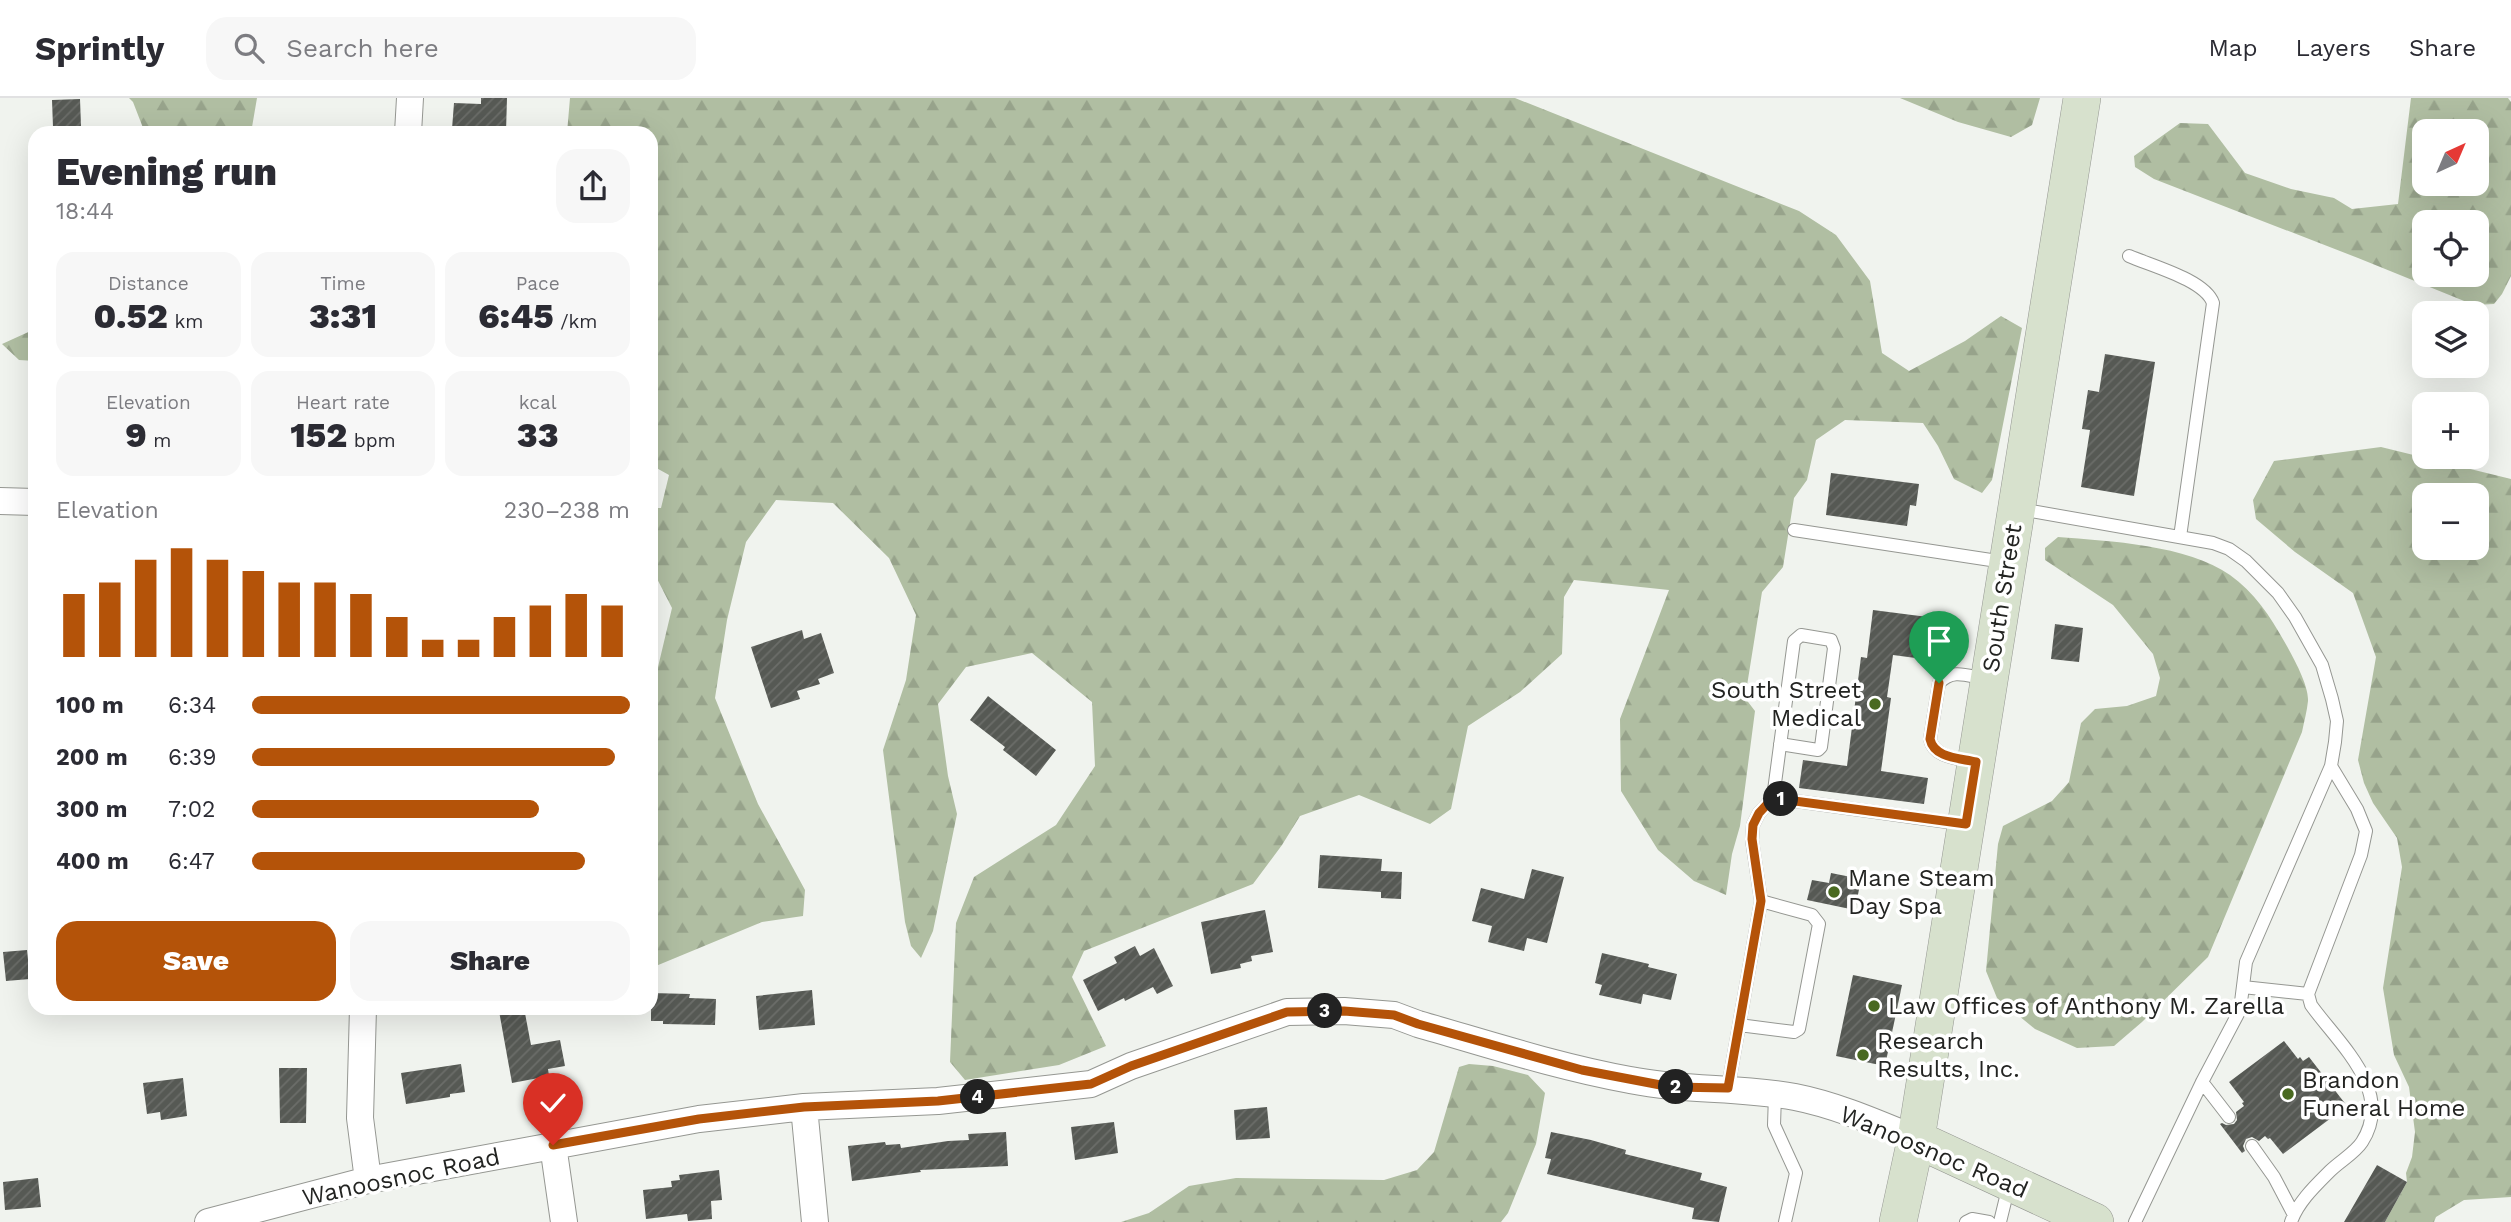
<!DOCTYPE html>
<meta charset="utf-8">
<style>
body{margin:0;font-family:"Work Sans",sans-serif;background:#f7f7f7;color:#2b2b33;height:100vh;display:flex;flex-direction:column;font-size:26px;white-space:nowrap}
*{box-sizing:border-box;margin:0}
p{font-size:23px;color:#7c7c81}
.icon{flex:none;width:38px;height:38px;fill:none;stroke:currentColor;stroke-width:2;stroke-linecap:round;stroke-linejoin:round}
.map{position:relative;flex:1;overflow:hidden}
.details{position:absolute;left:28px;top:28px;width:630px;height:889px;display:flex;flex-direction:column;background:#fff;border-radius:21px;box-shadow:0 7px 28px #0002}
.details>*{flex:none}
.needle{width:46px;rotate:44deg}
.buttons{position:absolute;left:2412px;top:21px;display:grid;gap:14px}
.buttons a{display:grid;place-items:center;width:77px;height:77px;border-radius:14px;background:#fff;box-shadow:0 7px 28px #0002;font-size:35px}
.pin{position:absolute;display:grid;place-items:center;width:60px;height:60px;color:#fff;margin:-72px -30px;border-radius:50% 50% 50% 0;rotate:-45deg;box-shadow:0 0 7px #0007}
.pin .icon{rotate:45deg}
.km{position:absolute;width:35px;height:35px;margin:-18px;border-radius:50%;background:#222;color:#fff;font-size:19px;line-height:35px;text-align:center}
.round{display:grid;place-items:center;flex:none;width:74px;height:74px;border-radius:21px;background:#f7f7f7}
.headline{display:flex;align-items:center;justify-content:space-between;height:119px;padding:0 28px}
h1{font-size:38px;font-weight:800;line-height:52px}
.metrics{display:grid;grid-template-columns:repeat(3,1fr);gap:10px;height:119px;padding:7px 28px}
.metrics div{display:grid;align-content:center;border-radius:18px;background:#f7f7f7;text-align:center}
.metrics b{font-size:35px;font-weight:800}
.metrics small{font-size:19px;font-weight:400}
.metrics p{font-size:19px}
.chart{height:196px;padding:14px 28px}
.chart p{display:flex;justify-content:space-between}
.chart svg{width:100%;height:126px;margin-top:7px;stroke:#b45309;stroke-width:6}
.primary-button{display:flex;gap:14px;margin-top:auto;padding:14px 28px}
.primary-button a{flex:1;height:80px;border-radius:21px;background:#b45309;color:#fff;font-size:28px;font-weight:800;line-height:80px;text-align:center}
.primary-button a+a{background:#f7f7f7;color:#2b2b33}
ul{padding:0 28px;list-style:none;font-size:23px}
li{display:grid;grid-template-columns:112px 84px 1fr;align-items:center;height:52px}
li i{height:18px;border-radius:9px;background:#b45309}
header{display:flex;align-items:center;gap:42px;box-sizing:border-box;height:98px;padding:0 35px;background:#fff;border-bottom:2px solid #e1e1e2}
header strong{font-size:33px}
nav{display:flex;gap:38px;margin-inline-start:auto;font-size:24px}
.search{width:490px;height:63px;background:#f7f7f7;display:flex;align-items:center;gap:18px;box-sizing:border-box;padding:0 24px;border-radius:21px;color:#7c7c81;font-size:26px}
.map>svg:first-child{display:block}
.forest{fill:url(#forest-firs);fill-rule:evenodd}
.building{fill:url(#building-hatch)}
.lines{fill:none;stroke-linecap:round;stroke-linejoin:round}
.service-casing{stroke:#959792;stroke-width:14}
.minor-casing{stroke:#959792;stroke-width:28}
.secondary-casing{stroke:#959792;stroke-width:38}
.service{stroke:#fff;stroke-width:12}
.minor{stroke:#fff;stroke-width:26}
.secondary{stroke:#d7e1cd;stroke-width:37}
.route-casing{stroke:#fff;stroke-width:14}
.route{stroke:#b45309;stroke-width:9}
.poi-dot{fill:#496920;stroke:#fff;stroke-width:2.5}
.labels{text-anchor:middle;dominant-baseline:central;stroke-width:7;stroke-linejoin:round;paint-order:stroke}
.street-label{font-size:24px;fill:#232422;stroke:#fff}
.poi-label{font-size:24px;fill:#232422;stroke:#fff;text-anchor:start}
</style>
<header>
<strong>Sprintly</strong>
<div class="search"><svg class="icon" aria-label="search" viewBox="0 0 24 24"><circle cx="10" cy="10" r="6"/><path d="M15 15l6 6"/></svg>Search here</div>
<nav><a>Map</a><a>Layers</a><a>Share</a></nav>
</header>
<div class="map">
<svg width="2511" height="1124" viewBox="0 0 2511 1124">
<defs>
<pattern id="forest-firs" width="22" height="20" patternUnits="userSpaceOnUse" patternTransform="scale(1.75)"><rect width="22" height="20" fill="#b0bea2"/><path d="M5 1l3.5 6h-7zM16 11l3.5 6h-7z" fill="#97a38b"/></pattern>
<pattern id="building-hatch" width="6" height="6" patternUnits="userSpaceOnUse" patternTransform="scale(1.75)"><rect width="6" height="6" fill="#565954"/><path d="M-1 1l2-2M0 6l6-6M5 7l2-2" fill="none" stroke="#6b6d69"/></pattern>
</defs>
<rect width="100%" height="100%" fill="#f0f3ee"/>
<path class="forest" d="M 129,0 L 257,0 L 251,35 L 145,35 L 133,4 Z
M 570,0 L 1515,0 L 1799,113 L 1836,137 L 1870,183 L 1882,255 L 1909,273 L 1965,243 L 2001,218 L 2022,230 L 1992,382 L 1982,395 L 1954,381 L 1938,348 L 1923,325 L 1845,322 L 1816,342 L 1807,382 L 1794,400 L 1783,469 L 1762,494 L 1745,600 L 1755,613 L 1740,728 L 1732,756 L 1726,797 L 1694,783 L 1658,752 L 1621,693 L 1620,621 L 1669,492 L 1574,482 L 1564,499 L 1562,556 L 1520,594 L 1468,628 L 1451,711 L 1430,726 L 1359,697 L 1300,718 L 1282,747 L 1253,786 L 1084,853 L 1072,879 L 1106,948 L 1059,967 L 965,982 L 950,964 L 956,825 L 974,779 L 1056,727 L 1095,668 L 1092,604 L 1032,555 L 966,569 L 938,606 L 948,678 L 957,716 L 933,833 L 921,860 L 911,848 L 905,824 L 883,652 L 906,582 L 916,517 L 889,460 L 833,405 L 776,402 L 746,444 L 727,522 L 715,600 L 758,706 L 805,792 L 803,818 L 762,824 L 651,870 L 651,570 L 658,569 L 672,510 L 651,469 L 651,410 L 661,410 L 669,377 L 651,367 L 651,35 L 567,35 Z
M 1900,0 L 2040,0 L 2032,27 L 2011,39 L 1958,24 Z
M 2411,0 L 2508,0 L 2511,4 L 2511,178 L 2502,196 L 2494,206 L 2474,207 L 2358,160 L 2154,81 L 2135,69 L 2134,58 L 2180,25 L 2208,26 L 2245,75 L 2291,91 L 2334,100 L 2352,111 L 2398,106 ZM 2476,33 L 2476,86 L 2424,86 L 2424,33 ZM 2476,124 L 2476,177 L 2424,177 L 2424,124 Z
M 35,231 L 35,263 L 19,262 L 2,246 Z
M 2381,349 L 2511,381 L 2511,1099 L 2464,1102 L 2436,1119 L 2434,1124 L 2385,1124 L 2407,1084 L 2406,1075 L 2412,1059 L 2415,1034 L 2409,989 L 2394,957 L 2383,890 L 2402,769 L 2397,740 L 2373,705 L 2364,685 L 2358,662 L 2376,559 L 2353,495 L 2295,454 L 2256,421 L 2253,402 L 2274,363 ZM 2424,397 L 2476,397 L 2476,450 L 2424,450 Z
M 2058,439 C 2109,443 2188,447 2230,477 C 2254,494 2270,518 2284,543 C 2292,557 2309,587 2308,603 C 2307,613 2304,624 2302,634 L 2208,859 L 2142,924 L 2114,948 L 2077,950 L 2035,931 L 1997,900 L 1986,873 L 1998,746 L 2003,728 L 2052,703 L 2069,684 L 2081,625 L 2095,611 L 2127,608 L 2156,598 L 2160,580 L 2153,556 L 2113,507 L 2045,462 L 2045,450 Z
M 1469,966 L 1493,968 L 1528,977 L 1545,995 L 1536,1046 L 1508,1115 L 1501,1124 L 1121,1124 L 1149,1115 L 1189,1088 L 1236,1080 L 1384,1082 L 1417,1072 L 1434,1054 L 1459,969 Z"/>
<path class="building" d="M 481,0 L 507,0 L 506,34 L 452,31 L 454,5 L 481,6 Z
M 80,1 L 81,28 L 53,29 L 52,2 Z
M 2105,256 L 2155,264 L 2134,398 L 2081,389 L 2090,332 L 2082,331 L 2088,292 L 2099,294 Z
M 1831,375 L 1919,386 L 1916,408 L 1910,407 L 1907,428 L 1826,417 Z
M 1873,512 L 1951,522 L 1946,564 L 1893,557 L 1887,599 L 1891,600 L 1881,673 L 1928,680 L 1924,706 L 1799,690 L 1803,662 L 1847,668 L 1861,559 L 1867,560 Z
M 2055,526 L 2083,530 L 2079,564 L 2051,561 Z
M 802,532 L 804,541 L 821,535 L 834,575 L 818,581 L 820,586 L 797,593 L 800,601 L 771,610 L 751,549 Z
M 988,598 L 1056,652 L 1036,678 L 1003,652 L 1005,649 L 970,622 Z
M 1320,757 L 1382,761 L 1381,773 L 1402,774 L 1401,801 L 1381,800 L 1381,794 L 1318,790 Z
M 1532,771 L 1564,779 L 1547,845 L 1527,840 L 1524,853 L 1488,844 L 1492,828 L 1472,823 L 1481,790 L 1524,801 Z
M 1831,775 L 1861,781 L 1855,812 L 1807,802 L 1812,782 L 1829,785 Z
M 1265,812 L 1273,854 L 1251,858 L 1252,863 L 1240,866 L 1241,870 L 1211,876 L 1201,824 Z
M 1135,848 L 1140,858 L 1154,850 L 1173,888 L 1157,896 L 1153,889 L 1125,903 L 1124,900 L 1098,913 L 1083,882 L 1117,865 L 1114,859 Z
M 27,852 L 30,881 L 6,883 L 3,854 Z
M 1602,855 L 1649,866 L 1648,869 L 1677,876 L 1671,902 L 1643,896 L 1641,906 L 1599,897 L 1602,887 L 1595,885 Z
M 1853,877 L 1902,887 L 1885,968 L 1836,958 Z
M 812,892 L 815,927 L 759,932 L 756,898 Z
M 651,895 L 690,896 L 689,900 L 716,901 L 715,927 L 663,926 L 663,923 L 651,923 Z
M 513,910 L 524,910 L 531,947 L 560,942 L 565,968 L 548,971 L 549,978 L 512,985 L 499,913 Z
M 2284,943 L 2298,961 L 2300,959 L 2303,963 L 2309,959 L 2347,1008 L 2283,1056 L 2270,1040 L 2268,1041 L 2265,1038 L 2259,1043 L 2252,1039 L 2246,1041 L 2243,1048 L 2245,1053 L 2242,1055 L 2220,1026 L 2222,1025 L 2226,1027 L 2234,1026 L 2237,1022 L 2236,1014 L 2244,1008 L 2242,1005 L 2244,1004 L 2229,984 Z
M 461,966 L 465,994 L 450,996 L 450,999 L 406,1006 L 401,975 Z
M 279,970 L 307,970 L 306,1025 L 280,1025 Z
M 183,980 L 187,1018 L 161,1022 L 160,1014 L 147,1016 L 143,985 Z
M 1267,1009 L 1270,1040 L 1236,1042 L 1234,1012 Z
M 1114,1024 L 1118,1055 L 1075,1062 L 1071,1029 Z
M 1006,1034 L 1008,1068 L 920,1072 L 921,1074 L 852,1083 L 848,1048 L 885,1044 L 886,1047 L 900,1046 L 901,1050 L 948,1043 L 969,1042 L 968,1036 Z
M 1551,1034 L 1591,1042 L 1626,1052 L 1625,1056 L 1702,1075 L 1700,1082 L 1727,1089 L 1719,1124 L 1692,1121 L 1694,1110 L 1547,1076 L 1551,1061 L 1545,1060 Z
M 2377,1067 L 2407,1084 L 2385,1124 L 2344,1124 Z
M 719,1072 L 722,1102 L 711,1103 L 712,1121 L 688,1123 L 687,1116 L 646,1121 L 643,1092 L 672,1089 L 671,1083 L 680,1082 L 679,1077 Z
M 38,1080 L 41,1109 L 5,1112 L 3,1084 Z"/>
<g class="lines">
<defs>
<path id="service" d="M 2129,158 C 2152,168 2205,182 2213,205 L 2180,439
M 2020,411 L 2213,445 L 2229,451 L 2246,463 L 2278,495 L 2295,519 L 2322,567 L 2332,601 L 2337,623 L 2335,644 L 2331,668 L 2246,864 L 2240,912 L 2202,984 L 2135,1124
M 1794,432 L 2004,464
M 1780,646 L 1818,652 L 1821,649 L 1834,550 L 1831,542 L 1801,537 L 1794,543 L 1773,700 L 1962,726
M 1974,664 C 1958,660 1934,660 1930,641 L 1939,585 C 1953,570 1967,578 1985,581
M 2243,889 L 2308,896
M 1739,927 L 1794,934 L 1799,931 L 1819,826 L 1812,817 L 1761,803
M 2202,984 L 2229,1019
M 1728,990 L 1761,803 L 1752,742 L 1753,727 L 1759,715 L 1773,700
M 1775,997 L 1774,1027 L 1796,1075 L 1785,1124
M 2252,1048 L 2274,1079 L 2294,1117
M 1966,1124 L 1972,1121 L 1989,1124
M 2000,1124 L 2009,1087
M 2291,1124 C 2298,1104 2315,1088 2330,1073 C 2340,1063 2355,1055 2362,1044 C 2395,993 2338,945 2311,907 L 2308,896 L 2361,757 L 2366,733 L 2357,711 L 2331,668"/>
<path id="minor" d="M 408,35 L 410,0
M 0,403 L 35,404
M 363,910 L 360,1020 L 368,1082
M 804,1009 L 815,1124
M 553,1047 L 564,1124
M 208,1124 L 368,1082 L 699,1021 L 804,1009 L 938,1003 L 1091,986 L 1131,968 L 1287,914 L 1344,913 L 1394,917 L 1418,926 C 1488,946 1558,969 1630,982 C 1684,993 1740,989 1795,999 C 1836,1007 1877,1025 1916,1041"/>
<path id="secondary" d="M 1916,1041 L 2095,1124
M 1898,1124 L 1916,1041 L 2082,0"/>
</defs>
<use href="#service" class="service-casing"/>
<use href="#minor" class="minor-casing"/>
<use href="#secondary" class="secondary-casing"/>
<use href="#service" class="service"/>
<use href="#minor" class="minor"/>
<use href="#secondary" class="secondary"/>
</g>
<g class="lines">
<defs>
<path id="route" d="M 553,1047 L 699,1021 L 804,1009 L 938,1003 L 1091,986 L 1131,968 L 1287,914 L 1344,913 L 1394,917 L 1418,926 L 1582,972 L 1671,989 L 1728,990 L 1761,803 L 1752,741 L 1753,727 L 1759,715 L 1773,700 L 1966,726 L 1976,664 C 1959,660 1934,660 1930,641 L 1939,585"/>
</defs>
<use href="#route" class="route-casing"/>
<use href="#route" class="route"/>
</g>
<g class="poi-dot">
<circle cx="1875" cy="606" r="7"/>
<circle cx="1834" cy="794" r="7"/>
<circle cx="1874" cy="908" r="7"/>
<circle cx="1863" cy="957" r="7"/>
<circle cx="2288" cy="996" r="7"/>
</g>
<g class="labels">
<g class="street-label">
<text transform="translate(2002 500) rotate(-81)">South Street</text>
<text transform="translate(1934 1054) rotate(23)">Wanoosnoc Road</text>
<text transform="translate(401 1079) rotate(-12)">Wanoosnoc Road</text>
</g>
<g class="poi-label">
<text x="1861" y="592" text-anchor="end">South Street<tspan x="1861" dy="28">Medical</tspan></text>
<text x="1848" y="780">Mane Steam<tspan x="1848" dy="28">Day Spa</tspan></text>
<text x="1888" y="908">Law Offices of Anthony M. Zarella</text>
<text x="1877" y="943">Research<tspan x="1877" dy="28">Results, Inc.</tspan></text>
<text x="2302" y="982">Brandon<tspan x="2302" dy="28">Funeral Home</tspan></text>
</g>
</g>
</svg>
<div class="buttons">
<a><svg class="needle" viewBox="-14 -14 28 28"><path d="M0-13l5 13h-10z" fill="#e53935"/><path d="M0 13l5-13h-10z" fill="#7c7c81"/></svg></a>
<a><svg class="icon" aria-label="locate" viewBox="0 0 24 24"><circle cx="12" cy="12" r="6"/><path d="M12 2v4M12 18v4M2 12h4M18 12h4"/></svg></a>
<a><svg class="icon" aria-label="layers" viewBox="0 0 24 24"><path d="M12 4l9 5-9 5-9-5zM3 14l9 5 9-5"/></svg></a>
<a>+</a>
<a>−</a>
</div>
<div class="pin" style="left:1939px;top:585px;background:#1e9e55"><svg class="icon" aria-label="arrive" viewBox="0 0 24 24"><path d="M6 21V4h12l-3 4 3 4H6"/></svg></div>
<div class="pin" style="left:553px;top:1047px;background:#d93025"><svg class="icon" aria-label="check" viewBox="0 0 24 24"><path d="M5 12l5 5 9-10"/></svg></div>
<b class="km" style="left:1781px;top:701px">1</b>
<b class="km" style="left:1676px;top:989px">2</b>
<b class="km" style="left:1325px;top:913px">3</b>
<b class="km" style="left:978px;top:999px">4</b>
<section class="details">
<div class="headline"><div><h1>Evening run</h1><p>18:44</p></div><a class="round"><svg class="icon" aria-label="share" viewBox="0 0 24 24"><path d="M12 15V3M7 8l5-5 5 5M5 13v7h14v-7"/></svg></a></div>
<div class="metrics">
<div><p>Distance</p><b>0.52<small> km</small></b></div>
<div><p>Time</p><b>3:31</b></div>
<div><p>Pace</p><b>6:45<small> /km</small></b></div>
</div>
<div class="metrics">
<div><p>Elevation</p><b>9<small> m</small></b></div>
<div><p>Heart rate</p><b>152<small> bpm</small></b></div>
<div><p>kcal</p><b>33</b></div>
</div>
<div class="chart"><p><span>Elevation</span>230–238 m</p>
<svg viewBox="0 0 160 44" preserveAspectRatio="none"><path d="M5 44V22M15 44V18M25 44V10M35 44V6M45 44V10M55 44V14M65 44V18M75 44V18M85 44V22M95 44V30M105 44V38M115 44V38M125 44V30M135 44V26M145 44V22M155 44V26"/></svg>
</div>
<ul>
<li><b>100 m</b>6:34<i style="width:100%"></i></li>
<li><b>200 m</b>6:39<i style="width:96%"></i></li>
<li><b>300 m</b>7:02<i style="width:76%"></i></li>
<li><b>400 m</b>6:47<i style="width:88%"></i></li>
</ul>
<div class="primary-button"><a>Save</a><a>Share</a></div>
</section>
</div>
